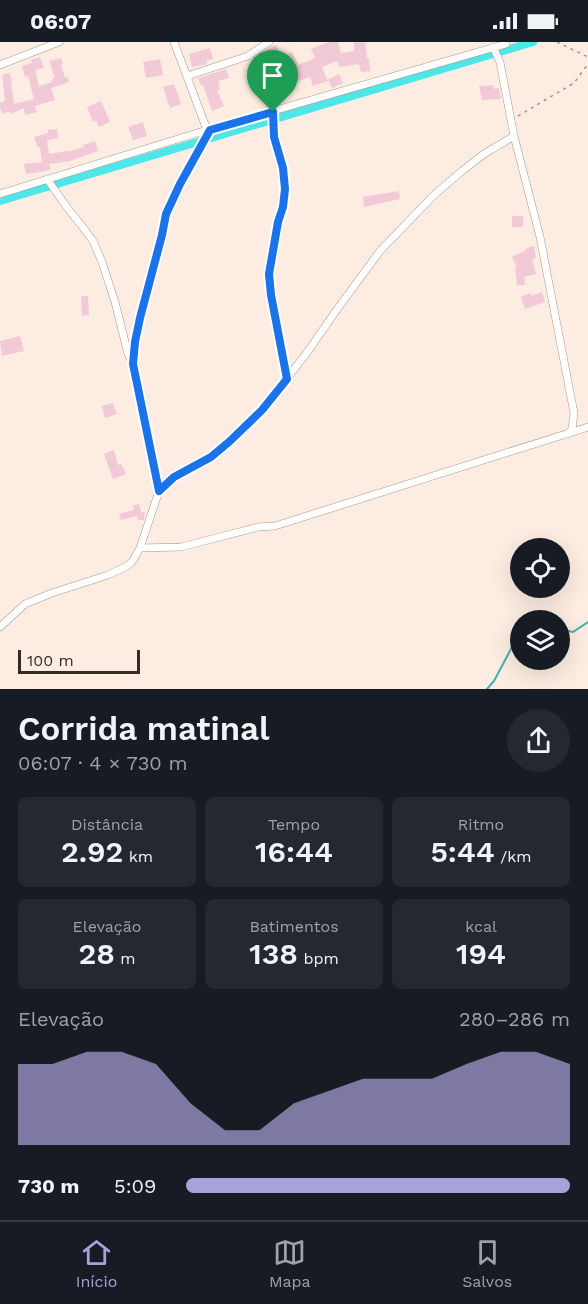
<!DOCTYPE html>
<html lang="pt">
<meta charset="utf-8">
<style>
body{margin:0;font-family:"Work Sans",sans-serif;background:#242831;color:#f1f3f6;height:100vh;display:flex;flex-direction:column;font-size:22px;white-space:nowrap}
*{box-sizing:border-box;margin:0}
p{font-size:20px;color:#9ea1a6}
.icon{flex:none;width:33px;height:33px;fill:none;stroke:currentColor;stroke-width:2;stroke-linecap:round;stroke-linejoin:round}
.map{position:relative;height:647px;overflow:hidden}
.details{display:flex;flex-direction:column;background:#171b24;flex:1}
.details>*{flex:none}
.buttons{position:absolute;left:510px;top:496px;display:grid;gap:12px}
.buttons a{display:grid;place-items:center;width:60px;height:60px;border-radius:50%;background:#171b24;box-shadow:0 6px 24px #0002;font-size:30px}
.scale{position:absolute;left:18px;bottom:15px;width:122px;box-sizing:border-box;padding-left:6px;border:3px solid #352b25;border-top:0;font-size:16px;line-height:21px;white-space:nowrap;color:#352b25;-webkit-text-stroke:4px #fcece2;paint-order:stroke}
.pin{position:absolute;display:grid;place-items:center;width:51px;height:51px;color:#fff;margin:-62px -26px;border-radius:50% 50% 50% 0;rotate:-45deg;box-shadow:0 0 6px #0007}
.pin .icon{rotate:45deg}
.round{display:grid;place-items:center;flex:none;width:63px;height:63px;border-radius:32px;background:#242831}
.headline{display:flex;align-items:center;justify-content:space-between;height:102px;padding:0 18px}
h1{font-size:33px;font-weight:600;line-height:45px}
.figures{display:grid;grid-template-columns:repeat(3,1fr);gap:9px;height:102px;padding:6px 18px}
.figures div{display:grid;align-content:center;border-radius:9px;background:#242831;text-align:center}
.figures b{font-size:30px;font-weight:600}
.figures small{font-size:16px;font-weight:400}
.figures p{font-size:16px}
.chart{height:168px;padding:12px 18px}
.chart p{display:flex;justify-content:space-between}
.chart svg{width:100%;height:108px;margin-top:6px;fill:#a9a2da;opacity:.7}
ul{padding:0 18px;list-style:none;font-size:20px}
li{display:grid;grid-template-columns:96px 72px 1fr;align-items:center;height:45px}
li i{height:15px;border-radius:8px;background:#a9a2da}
.status{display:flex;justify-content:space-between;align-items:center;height:42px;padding:0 30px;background:#171b24;direction:ltr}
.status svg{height:16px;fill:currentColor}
.dock{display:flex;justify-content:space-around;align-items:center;height:84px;border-top:2px solid #363941;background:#171b24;font-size:16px;color:#9ea1a6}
.dock a{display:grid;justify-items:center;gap:3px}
.dock .current{color:#a9a2da}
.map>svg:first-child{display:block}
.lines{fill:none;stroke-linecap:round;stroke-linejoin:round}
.stream{stroke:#46aeae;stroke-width:2}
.canal{stroke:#4de6e9;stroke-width:8}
.building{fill:#f2c9d6}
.minor-casing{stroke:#af9787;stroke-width:8}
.path{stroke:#a3968e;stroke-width:1.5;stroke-dasharray:3 4.5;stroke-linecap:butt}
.minor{stroke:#fff;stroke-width:7}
.route-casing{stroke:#fff;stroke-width:12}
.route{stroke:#1a73e8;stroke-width:8}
</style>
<div class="status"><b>06:07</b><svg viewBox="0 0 49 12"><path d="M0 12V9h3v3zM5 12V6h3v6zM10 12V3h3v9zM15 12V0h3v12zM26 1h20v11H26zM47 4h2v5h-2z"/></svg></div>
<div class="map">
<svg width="588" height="647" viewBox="0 0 588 647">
<rect width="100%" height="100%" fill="#fcece2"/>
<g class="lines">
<path class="stream" d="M 560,587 L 573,590 L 588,580
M 487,647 L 494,639 L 520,590"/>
<path class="canal" d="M 0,159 L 533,0"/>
</g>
<path class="building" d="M 328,0 L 338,0 L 341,11 L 354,9 L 354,0 L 365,0 L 367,16 L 369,16 L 370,29 L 361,30 L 359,22 L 339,25 L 337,19 L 322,25 L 327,38 L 339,32 L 343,41 L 332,46 L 328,38 L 328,39 L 313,44 L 310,35 L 295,40 L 292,27 L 280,30 L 277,22 L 264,24 L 265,26 L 256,29 L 252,18 L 270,12 L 267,8 L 276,3 L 282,14 L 292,10 L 298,23 L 315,16 L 311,7 Z
M 210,6 L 213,17 L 206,19 L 207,22 L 192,25 L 189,12 Z
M 40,15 L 44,26 L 35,28 L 39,44 L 52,40 L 51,38 L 55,36 L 49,19 L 61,16 L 63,22 L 61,23 L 65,36 L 68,35 L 69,40 L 51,46 L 55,58 L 35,64 L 37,70 L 25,73 L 24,66 L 11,72 L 10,69 L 3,72 L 0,66 L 0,61 L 5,59 L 2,33 L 10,31 L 12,40 L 11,40 L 14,62 L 34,57 L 28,34 L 25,35 L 22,24 L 32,21 L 31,18 Z
M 160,17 L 163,33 L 146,36 L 143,20 Z
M 226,27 L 229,36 L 218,39 L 220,47 L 217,48 L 224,64 L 212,69 L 203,43 L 201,44 L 198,36 Z
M 174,42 L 181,62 L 170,66 L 163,45 Z
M 493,43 L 494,47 L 499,46 L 501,57 L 482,58 L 479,44 Z
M 275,44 L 275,53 L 263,54 L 262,45 Z
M 101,59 L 110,80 L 99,85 L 96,78 L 93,80 L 87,65 Z
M 143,80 L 147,94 L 133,98 L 128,85 Z
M 57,87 L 58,96 L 47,98 L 49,112 L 67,109 L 67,110 L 84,105 L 83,103 L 95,99 L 98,109 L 70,119 L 49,122 L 51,127 L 45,129 L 26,132 L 24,122 L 42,120 L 40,105 L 38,106 L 34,95 L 48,91 L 48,88 Z
M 399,149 L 400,157 L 364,165 L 363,155 Z
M 512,174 L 523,174 L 523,185 L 512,185 Z
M 534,204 L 536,216 L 532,217 L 536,232 L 524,235 L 525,243 L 517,243 L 515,225 L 517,225 L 512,215 L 526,208 L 526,206 Z
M 542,250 L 545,260 L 525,267 L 521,255 L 531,251 L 531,254 Z
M 81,254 L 88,254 L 89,273 L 82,274 Z
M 20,294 L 24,309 L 2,314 L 0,299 Z
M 113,361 L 117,372 L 105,376 L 102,364 Z
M 114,408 L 118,423 L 121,422 L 126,432 L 113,437 L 104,412 Z
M 139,462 L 141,470 L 145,470 L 144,478 L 138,478 L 137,474 L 121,478 L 119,472 L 134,468 L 133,464 Z"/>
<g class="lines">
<defs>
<path id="minor" d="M 174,0 L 207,88
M 493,5 L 500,20 L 514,94 L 540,195 L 574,371 L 572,387 L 568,392
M 0,23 L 59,0
M 187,34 L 248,14 L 269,0
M 273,70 L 274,95 L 283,126 L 286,147 L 283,165 L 278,180 L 269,232 L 271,253 L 287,337
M 47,137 L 69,168 L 85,188 L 93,199 L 102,220 L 115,260 L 128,312 L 133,322
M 0,152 L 207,88 L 506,2
M 159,449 L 174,435 L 211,415 L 230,399 L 262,368 L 306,312 L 338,266 L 380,209 L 434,153 L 462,129 L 484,112 L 514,94
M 140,506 L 181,505 L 258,485 L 275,484 L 588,385
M 0,585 L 25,562 L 52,551 L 108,533 L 127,524 L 132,520 L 140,506 L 159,449 L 133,322 L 135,300 L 140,276 L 162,193 L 166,172 L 180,142 L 197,113 L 210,88"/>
</defs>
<use href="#minor" class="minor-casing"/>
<path class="path" d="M 557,0 L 588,15
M 518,74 L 574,41 L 588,22"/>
<use href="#minor" class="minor"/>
</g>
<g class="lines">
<defs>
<path id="route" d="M 273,70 L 274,95 L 283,126 L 285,147 L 283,165 L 278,180 L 269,232 L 271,253 L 287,337 L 262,368 L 230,399 L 211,415 L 174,435 L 159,449 L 133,322 L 135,300 L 140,276 L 162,193 L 166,172 L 180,142 L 210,88 Z"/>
</defs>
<use href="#route" class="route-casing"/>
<use href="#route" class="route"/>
</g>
</svg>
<div class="buttons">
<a><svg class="icon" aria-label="locate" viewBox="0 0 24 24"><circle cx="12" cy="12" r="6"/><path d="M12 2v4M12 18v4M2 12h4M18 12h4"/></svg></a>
<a><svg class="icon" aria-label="layers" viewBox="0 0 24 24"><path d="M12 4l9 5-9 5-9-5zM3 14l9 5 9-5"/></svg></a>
</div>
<div class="scale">100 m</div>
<div class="pin" style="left:273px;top:70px;background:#1e9e55"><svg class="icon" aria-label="arrive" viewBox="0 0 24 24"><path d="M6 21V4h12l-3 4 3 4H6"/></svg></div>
</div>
<section class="details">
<div class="headline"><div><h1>Corrida matinal</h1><p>06:07 · 4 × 730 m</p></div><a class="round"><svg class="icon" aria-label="share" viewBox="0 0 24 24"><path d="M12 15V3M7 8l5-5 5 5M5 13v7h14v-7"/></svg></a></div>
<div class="figures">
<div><p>Distância</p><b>2.92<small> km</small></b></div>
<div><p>Tempo</p><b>16:44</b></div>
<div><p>Ritmo</p><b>5:44<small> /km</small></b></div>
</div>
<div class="figures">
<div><p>Elevação</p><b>28<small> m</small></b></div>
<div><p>Batimentos</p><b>138<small> bpm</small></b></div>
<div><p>kcal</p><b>194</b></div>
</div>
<div class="chart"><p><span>Elevação</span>280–286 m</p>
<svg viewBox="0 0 160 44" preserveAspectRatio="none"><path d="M0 44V11L10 11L20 6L30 6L40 11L50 27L60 38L70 38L80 27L90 22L100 17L110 17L120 17L130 11L140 6L150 6L160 11V44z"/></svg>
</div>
<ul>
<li><b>730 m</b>5:09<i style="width:100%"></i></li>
</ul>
</section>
<nav class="dock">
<a class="current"><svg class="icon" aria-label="home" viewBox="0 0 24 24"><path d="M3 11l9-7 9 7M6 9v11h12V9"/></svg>Início</a>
<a><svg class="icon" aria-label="map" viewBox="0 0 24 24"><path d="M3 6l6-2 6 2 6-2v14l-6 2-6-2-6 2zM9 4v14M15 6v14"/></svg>Mapa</a>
<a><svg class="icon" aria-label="saved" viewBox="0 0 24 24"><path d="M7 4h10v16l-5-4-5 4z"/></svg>Salvos</a>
</nav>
